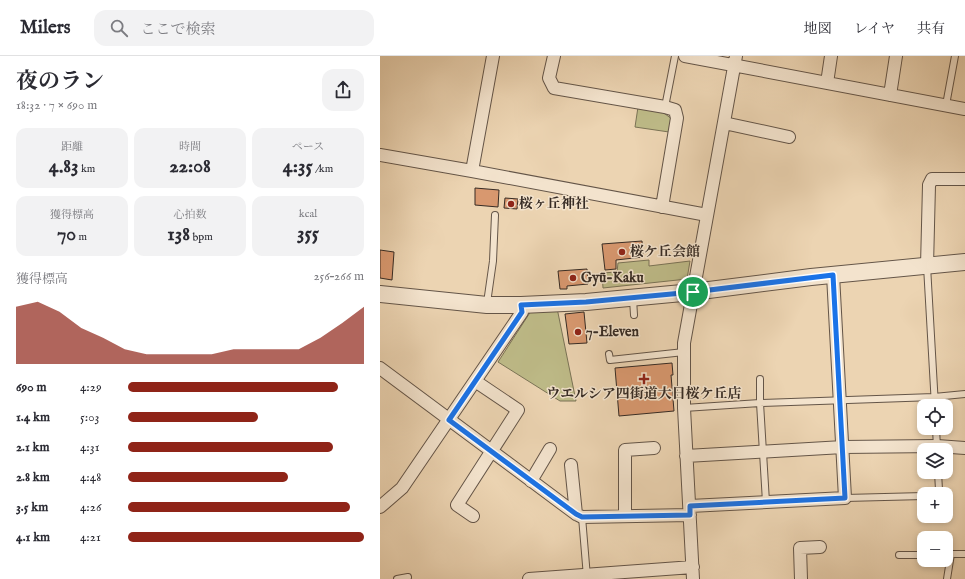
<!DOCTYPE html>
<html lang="ja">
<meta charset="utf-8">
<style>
body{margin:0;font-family:"IM FELL English","Noto Serif JP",serif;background:#f2f2f3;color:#2b2b33;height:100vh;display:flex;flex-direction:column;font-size:15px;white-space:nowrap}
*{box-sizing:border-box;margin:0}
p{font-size:13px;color:#7c7c81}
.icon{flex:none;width:22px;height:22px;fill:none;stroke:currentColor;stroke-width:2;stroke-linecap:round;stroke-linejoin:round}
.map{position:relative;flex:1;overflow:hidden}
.panel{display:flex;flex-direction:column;background:#fff;width:380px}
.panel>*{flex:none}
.fabs{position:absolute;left:537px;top:343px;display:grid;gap:8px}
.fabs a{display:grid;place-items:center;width:36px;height:36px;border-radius:8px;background:#fff;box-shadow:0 2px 6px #0003;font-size:20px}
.pin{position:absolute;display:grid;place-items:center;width:34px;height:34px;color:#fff;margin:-17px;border:2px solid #fff;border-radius:50%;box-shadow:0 1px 4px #0007}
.round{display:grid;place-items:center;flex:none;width:42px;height:42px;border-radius:12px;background:#f2f2f3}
.headline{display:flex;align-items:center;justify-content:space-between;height:68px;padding:0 16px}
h1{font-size:22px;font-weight:700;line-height:30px}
.figures{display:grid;grid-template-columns:repeat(3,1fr);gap:6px;height:68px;padding:4px 16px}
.figures div{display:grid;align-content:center;border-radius:10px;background:#f2f2f3;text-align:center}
.figures b{font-size:20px;font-weight:700}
.figures small{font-size:11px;font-weight:400}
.figures p{font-size:11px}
.chart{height:112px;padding:8px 16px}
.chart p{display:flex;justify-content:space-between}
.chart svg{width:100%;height:72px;margin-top:4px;fill:#8f2418;opacity:.7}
ul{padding:0 16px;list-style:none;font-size:13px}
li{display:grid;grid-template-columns:64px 48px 1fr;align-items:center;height:30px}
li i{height:10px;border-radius:5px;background:#8f2418}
header{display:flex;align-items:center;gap:24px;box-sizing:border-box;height:56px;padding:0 20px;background:#fff;border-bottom:1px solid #e1e1e2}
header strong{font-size:19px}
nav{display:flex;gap:22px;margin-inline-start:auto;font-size:14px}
.search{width:280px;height:36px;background:#f2f2f3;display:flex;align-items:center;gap:10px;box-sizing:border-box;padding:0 14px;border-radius:12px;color:#7c7c81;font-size:15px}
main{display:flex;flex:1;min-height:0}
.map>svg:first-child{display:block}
.green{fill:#bebb88;stroke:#7a7356}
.building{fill:#d8986f;stroke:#362b24}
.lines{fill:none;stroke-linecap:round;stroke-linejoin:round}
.service-casing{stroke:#645548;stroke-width:8}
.minor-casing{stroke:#645548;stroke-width:14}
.tertiary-casing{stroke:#645548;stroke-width:18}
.service{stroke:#f3e3cd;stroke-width:6}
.minor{stroke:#f3e3cd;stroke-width:12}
.tertiary{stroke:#f3e3cd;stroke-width:16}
.route-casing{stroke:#fff;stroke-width:8}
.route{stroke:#1a73e8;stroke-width:5}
.poi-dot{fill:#8f2418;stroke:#f3e3cd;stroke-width:1.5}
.labels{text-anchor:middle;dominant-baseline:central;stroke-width:3;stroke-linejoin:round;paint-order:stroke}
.poi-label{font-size:14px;font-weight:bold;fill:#362b24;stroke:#f3e3cd;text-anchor:start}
</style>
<header>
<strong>Milers</strong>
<div class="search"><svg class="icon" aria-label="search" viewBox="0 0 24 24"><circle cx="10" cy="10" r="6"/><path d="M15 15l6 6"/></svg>ここで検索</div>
<nav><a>地図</a><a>レイヤ</a><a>共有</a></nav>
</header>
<main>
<section class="panel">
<div class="headline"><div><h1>夜のラン</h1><p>18:32 · 7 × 690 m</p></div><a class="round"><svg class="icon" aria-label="share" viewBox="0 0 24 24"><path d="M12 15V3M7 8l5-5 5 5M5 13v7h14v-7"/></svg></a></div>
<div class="figures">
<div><p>距離</p><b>4.83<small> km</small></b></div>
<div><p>時間</p><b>22:08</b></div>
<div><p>ペース</p><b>4:35<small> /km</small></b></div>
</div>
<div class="figures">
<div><p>獲得標高</p><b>70<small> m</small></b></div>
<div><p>心拍数</p><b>138<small> bpm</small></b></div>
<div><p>kcal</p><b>355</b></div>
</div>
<div class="chart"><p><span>獲得標高</span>256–266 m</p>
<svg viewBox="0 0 160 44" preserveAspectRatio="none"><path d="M0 44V9L10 6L20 12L30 22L40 28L50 35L60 38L70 38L80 38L90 38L100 35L110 35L120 35L130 35L140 28L150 19L160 9V44z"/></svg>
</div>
<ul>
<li><b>690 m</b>4:29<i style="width:89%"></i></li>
<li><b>1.4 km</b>5:03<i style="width:55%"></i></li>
<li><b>2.1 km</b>4:31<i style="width:87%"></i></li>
<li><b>2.8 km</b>4:48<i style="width:68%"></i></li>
<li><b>3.5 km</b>4:26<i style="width:94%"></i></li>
<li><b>4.1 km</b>4:21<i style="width:100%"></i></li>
</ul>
</section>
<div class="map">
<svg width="585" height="523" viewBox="0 0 585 523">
<rect width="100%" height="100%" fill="#ecd4b2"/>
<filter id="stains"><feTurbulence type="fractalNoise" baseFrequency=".005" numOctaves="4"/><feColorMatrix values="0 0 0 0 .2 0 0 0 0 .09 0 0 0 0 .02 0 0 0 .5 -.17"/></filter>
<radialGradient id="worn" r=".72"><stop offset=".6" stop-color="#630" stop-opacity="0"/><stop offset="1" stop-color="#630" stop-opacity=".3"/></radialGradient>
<path class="green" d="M 258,51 L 281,55 L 292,63 L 289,76 L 255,71 Z
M 269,204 L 269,210 L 310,205 L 307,223 L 223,232 L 222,217 L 237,216 L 238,207 Z
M 177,252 L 196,345 L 180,345 L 118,306 L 151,255 Z"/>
<path class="building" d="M 95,132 L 119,134 L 118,151 L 95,149 Z
M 125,142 L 138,143 L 137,153 L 124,152 Z
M 262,185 L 263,201 L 236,204 L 236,213 L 225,214 L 222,188 Z
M 0,194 L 14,196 L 12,224 L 0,222 Z
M 207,213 L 208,228 L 187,230 L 187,233 L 180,233 L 178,215 Z
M 204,256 L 207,287 L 189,288 L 185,258 Z
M 292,307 L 293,319 L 291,319 L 294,355 L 239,360 L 235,312 Z"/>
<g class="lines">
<defs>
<path id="service" d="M 566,49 L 575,0
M 285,51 L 295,0
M 547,210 L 555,350
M 253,243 L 254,259
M 107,247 L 113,205 L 115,159
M 229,298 L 230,304 L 304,296
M 380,323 L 380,347 L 386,446
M 304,352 L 380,347 L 554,341 L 585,338
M 556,372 L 557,392
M 555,438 L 559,434 L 558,416
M 465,442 L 544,440
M 202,461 L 207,521
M 566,498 L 585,498
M 519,499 L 544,499
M 17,523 L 28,521
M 567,523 L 571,498"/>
<path id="minor" d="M 174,0 L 169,22 L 174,32 L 285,51 L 295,54 L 297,62 L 282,151
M 305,0 L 585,53
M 447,27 L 451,0
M 510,39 L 516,0
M 344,67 L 409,81
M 0,99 L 92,115 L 327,159
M 92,115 L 113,0
M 547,210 L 549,129 L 552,123 L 585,123
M 0,312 L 196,458 L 202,461 L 310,459
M 306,400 L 463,391 L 557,390 L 585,392
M 191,409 L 196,458
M 151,425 L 170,393
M 310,450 L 465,442 L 453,219
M 0,451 L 22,432 L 142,256 L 141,249
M 93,460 L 77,449 L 138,354 L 95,325
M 245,460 L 245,394 L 274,392
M 149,523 L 313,511
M 313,523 L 304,352 L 304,287 L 356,0
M 421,523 L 420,492 L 440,491"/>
<path id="tertiary" d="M 0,238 L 107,249 L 141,249 L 206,246 L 313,236 L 431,221 L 585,206"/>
</defs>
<use href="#service" class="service-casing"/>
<use href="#minor" class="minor-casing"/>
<use href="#tertiary" class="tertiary-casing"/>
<use href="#service" class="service"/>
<use href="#minor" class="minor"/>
<use href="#tertiary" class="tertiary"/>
</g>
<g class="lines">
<defs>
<path id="route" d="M 453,219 L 465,442 L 310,450 L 310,459 L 202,461 L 196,458 L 69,364 L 142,256 L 141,249 L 206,246 L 313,236 Z"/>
</defs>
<use href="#route" class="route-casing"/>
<use href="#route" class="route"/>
</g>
<g class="poi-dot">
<circle cx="131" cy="148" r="4"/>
<circle cx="242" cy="196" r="4"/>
<circle cx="193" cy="222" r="4"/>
<circle cx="198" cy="276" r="4"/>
<path d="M262 317h4v4h4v4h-4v4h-4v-4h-4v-4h4z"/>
</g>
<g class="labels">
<g class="poi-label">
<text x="139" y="148">桜ヶ丘神社</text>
<text x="250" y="196">桜ケ丘会館</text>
<text x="201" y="222">Gyū-Kaku</text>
<text x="206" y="276">7-Eleven</text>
<text x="264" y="338" text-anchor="middle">ウエルシア四街道大日桜ケ丘店</text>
</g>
</g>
<rect width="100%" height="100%" filter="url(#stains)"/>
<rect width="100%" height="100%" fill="url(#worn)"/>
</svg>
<div class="fabs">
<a><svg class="icon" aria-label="locate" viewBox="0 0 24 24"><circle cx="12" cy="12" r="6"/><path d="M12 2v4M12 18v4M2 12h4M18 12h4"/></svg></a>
<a><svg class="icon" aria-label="layers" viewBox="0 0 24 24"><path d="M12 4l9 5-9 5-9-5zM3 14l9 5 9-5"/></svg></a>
<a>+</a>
<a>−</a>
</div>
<div class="pin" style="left:313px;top:236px;background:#1e9e55"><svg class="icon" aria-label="arrive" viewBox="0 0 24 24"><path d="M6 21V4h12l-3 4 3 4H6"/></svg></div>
</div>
</main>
